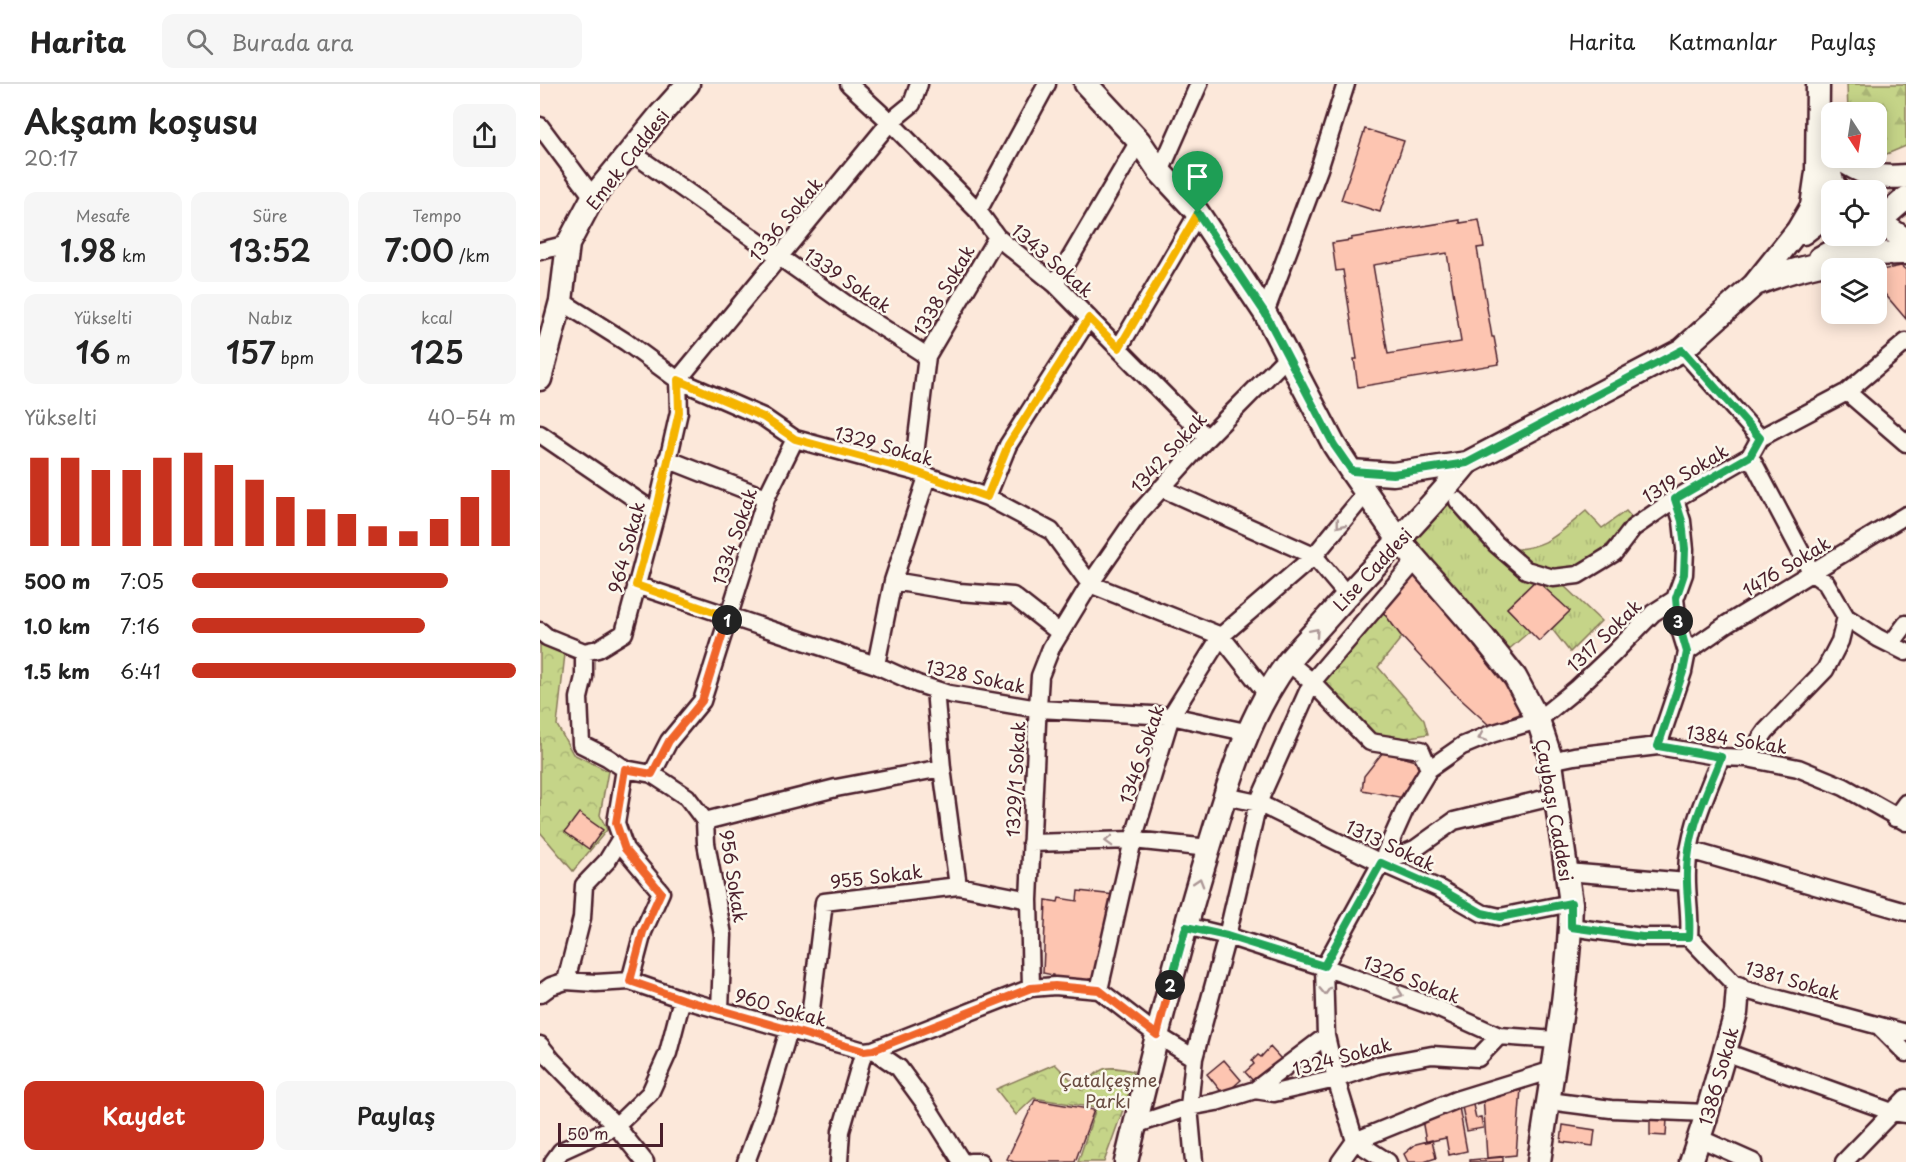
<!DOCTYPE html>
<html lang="tr">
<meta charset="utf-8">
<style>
body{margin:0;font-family:"Playpen Sans",sans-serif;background:#f6f6f6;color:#222;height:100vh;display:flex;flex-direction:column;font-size:22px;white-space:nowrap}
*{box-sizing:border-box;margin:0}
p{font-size:20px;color:#767676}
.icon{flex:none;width:33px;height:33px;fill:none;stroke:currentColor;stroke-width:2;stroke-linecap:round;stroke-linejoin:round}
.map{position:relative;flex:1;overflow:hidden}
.side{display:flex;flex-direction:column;background:#fff;width:540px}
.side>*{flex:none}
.needle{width:39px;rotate:168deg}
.buttons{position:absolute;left:1281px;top:18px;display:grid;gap:12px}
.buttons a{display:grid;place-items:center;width:66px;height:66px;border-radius:12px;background:#fff;box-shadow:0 3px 15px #0003;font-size:30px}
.scale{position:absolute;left:18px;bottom:15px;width:105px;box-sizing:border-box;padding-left:6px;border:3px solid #4a1f2b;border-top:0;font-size:16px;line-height:21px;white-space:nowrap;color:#4a1f2b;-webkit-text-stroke:4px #fbf7ec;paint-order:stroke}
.pin{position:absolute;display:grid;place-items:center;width:51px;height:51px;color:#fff;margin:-62px -26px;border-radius:50% 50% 50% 0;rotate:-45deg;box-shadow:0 0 6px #0007}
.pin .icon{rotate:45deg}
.km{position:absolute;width:30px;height:30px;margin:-15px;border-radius:50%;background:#222;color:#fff;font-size:16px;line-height:30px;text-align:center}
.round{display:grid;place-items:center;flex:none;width:63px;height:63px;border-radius:12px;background:#f6f6f6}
.head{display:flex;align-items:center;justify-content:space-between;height:102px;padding:0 24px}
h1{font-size:33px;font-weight:600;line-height:45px}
.metrics{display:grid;grid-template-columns:repeat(3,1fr);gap:9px;height:102px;padding:6px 24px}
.metrics div{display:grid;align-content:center;border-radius:12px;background:#f6f6f6;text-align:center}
.metrics b{font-size:30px;font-weight:600}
.metrics small{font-size:16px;font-weight:400}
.metrics p{font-size:16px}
.chart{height:168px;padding:12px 24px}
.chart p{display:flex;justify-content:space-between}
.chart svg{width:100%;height:108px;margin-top:6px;stroke:#c8321e;stroke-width:6}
.cta{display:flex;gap:12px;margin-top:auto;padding:12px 24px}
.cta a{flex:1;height:69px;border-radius:12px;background:#c8321e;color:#fff;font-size:24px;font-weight:600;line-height:69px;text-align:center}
.cta a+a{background:#f6f6f6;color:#222}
ul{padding:0 24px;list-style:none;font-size:20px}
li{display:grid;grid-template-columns:96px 72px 1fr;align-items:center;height:45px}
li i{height:15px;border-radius:8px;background:#c8321e}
header{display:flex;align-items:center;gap:36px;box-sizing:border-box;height:84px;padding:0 30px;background:#fff;border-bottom:2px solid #e0e0e0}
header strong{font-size:28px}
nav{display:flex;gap:33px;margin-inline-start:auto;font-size:21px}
.search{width:420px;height:54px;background:#f6f6f6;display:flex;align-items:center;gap:15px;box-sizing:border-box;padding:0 21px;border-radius:12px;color:#767676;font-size:22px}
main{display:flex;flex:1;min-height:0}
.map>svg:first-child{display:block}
.grass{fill:url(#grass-tufts);stroke:#887a5a;stroke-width:1.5}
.forest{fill:url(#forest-firs);stroke:#887a5a;stroke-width:1.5}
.park{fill:url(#park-crowns);stroke:#887a5a;stroke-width:1.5}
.building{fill:#fdc5b1;stroke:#4a1f2b;stroke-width:1.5;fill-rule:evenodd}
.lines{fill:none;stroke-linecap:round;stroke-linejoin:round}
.street-casing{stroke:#4a1f2b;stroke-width:21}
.secondary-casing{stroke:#4a1f2b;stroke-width:27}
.street{stroke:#fbf7ec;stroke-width:16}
.secondary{stroke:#fbf7ec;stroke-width:22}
.oneway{stroke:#ab9695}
.split-1-casing{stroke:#fff;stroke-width:12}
.split-2-casing{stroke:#fff;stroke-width:12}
.split-3-casing{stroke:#fff;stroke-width:12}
.split-4-casing{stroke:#fff;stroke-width:12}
.split-1{stroke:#f5b400;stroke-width:8}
.split-2{stroke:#f0652b;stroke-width:8}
.split-3{stroke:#22a559;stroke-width:8}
.split-4{stroke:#22a559;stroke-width:8}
.labels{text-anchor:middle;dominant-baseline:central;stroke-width:5;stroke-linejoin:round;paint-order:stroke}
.street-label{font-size:18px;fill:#4a1f2b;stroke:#fbf7ec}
.park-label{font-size:18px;fill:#694c42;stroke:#fbf7ec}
</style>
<header>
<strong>Harita</strong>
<div class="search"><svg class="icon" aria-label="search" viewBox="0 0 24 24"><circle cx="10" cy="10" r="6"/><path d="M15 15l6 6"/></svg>Burada ara</div>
<nav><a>Harita</a><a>Katmanlar</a><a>Paylaş</a></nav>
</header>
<main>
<section class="side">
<div class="head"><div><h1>Akşam koşusu</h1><p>20:17</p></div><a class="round"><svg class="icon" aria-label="share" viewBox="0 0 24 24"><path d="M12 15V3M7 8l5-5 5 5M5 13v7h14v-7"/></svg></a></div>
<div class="metrics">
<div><p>Mesafe</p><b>1.98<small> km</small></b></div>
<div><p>Süre</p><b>13:52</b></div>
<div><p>Tempo</p><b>7:00<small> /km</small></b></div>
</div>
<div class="metrics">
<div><p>Yükselti</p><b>16<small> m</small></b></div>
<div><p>Nabız</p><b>157<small> bpm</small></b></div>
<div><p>kcal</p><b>125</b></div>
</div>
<div class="chart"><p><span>Yükselti</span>40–54 m</p>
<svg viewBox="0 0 160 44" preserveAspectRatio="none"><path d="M5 44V8M15 44V8M25 44V13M35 44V13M45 44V8M55 44V6M65 44V11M75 44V17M85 44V24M95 44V29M105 44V31M115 44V36M125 44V38M135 44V33M145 44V24M155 44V13"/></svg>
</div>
<ul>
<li><b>500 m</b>7:05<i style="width:79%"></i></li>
<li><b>1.0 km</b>7:16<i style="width:72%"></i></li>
<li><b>1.5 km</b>6:41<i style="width:100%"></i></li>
</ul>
<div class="cta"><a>Kaydet</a><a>Paylaş</a></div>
</section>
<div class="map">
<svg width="1366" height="1078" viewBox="0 0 1366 1078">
<defs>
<pattern id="grass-tufts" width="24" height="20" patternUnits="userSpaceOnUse" patternTransform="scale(1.5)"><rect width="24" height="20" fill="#c5d488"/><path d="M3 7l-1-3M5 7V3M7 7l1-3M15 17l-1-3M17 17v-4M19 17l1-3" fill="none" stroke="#abb676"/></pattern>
<pattern id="forest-firs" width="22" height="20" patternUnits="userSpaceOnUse" patternTransform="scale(1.5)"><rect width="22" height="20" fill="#c5d488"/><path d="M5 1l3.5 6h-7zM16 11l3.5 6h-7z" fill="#abb676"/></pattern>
<pattern id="park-crowns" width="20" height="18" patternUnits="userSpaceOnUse" patternTransform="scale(1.5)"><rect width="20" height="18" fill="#c5d488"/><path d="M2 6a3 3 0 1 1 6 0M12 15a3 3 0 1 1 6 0" fill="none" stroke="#abb676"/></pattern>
</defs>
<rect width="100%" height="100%" fill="#fce8da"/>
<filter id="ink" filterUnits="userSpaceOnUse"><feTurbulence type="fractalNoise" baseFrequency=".0167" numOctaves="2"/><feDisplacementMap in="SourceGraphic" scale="12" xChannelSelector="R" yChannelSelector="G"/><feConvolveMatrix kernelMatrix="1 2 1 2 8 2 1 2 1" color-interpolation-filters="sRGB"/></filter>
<g filter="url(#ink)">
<path class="grass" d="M 906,404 L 963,466 C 1006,465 1015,453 1046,427 L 1062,444 L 1086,427 L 1094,436 L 1023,501 L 1061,537 L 1030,568 L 1012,545 L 1029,527 L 996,496 L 967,524 L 990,547 L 959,574 L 859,456 Z"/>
<path class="forest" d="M 1307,0 L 1366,0 L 1366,62 L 1347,70 L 1337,66 L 1336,28 L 1308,28 Z"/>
<path class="park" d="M 840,524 L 862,553 L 838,583 L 884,636 L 888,650 L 841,658 L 782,597 Z
M 0,557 L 25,570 L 17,641 L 33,670 L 68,687 L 60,731 L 67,746 L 33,787 L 0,748 Z
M 515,980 L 541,1006 C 561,983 562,980 593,987 L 592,1001 L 564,1078 L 538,1078 L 556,1024 L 494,1014 L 476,1031 L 456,1005 Z"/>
<path class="building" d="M 825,45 L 864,57 L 840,128 L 801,116 Z
M 920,136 L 920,139 L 939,136 L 944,163 L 937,164 L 952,253 L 954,253 L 959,280 L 818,303 L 814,275 L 817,275 L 803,186 L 796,187 L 792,159 L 811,156 L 811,154 ZM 907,169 L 921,258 L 848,270 L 833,181 Z
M 1361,182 L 1366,186 L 1366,235 L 1344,209 L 1336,195 L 1336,187 Z
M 874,487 L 987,627 L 950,642 L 914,609 L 862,553 L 840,524 Z
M 996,496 L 1030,527 L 999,557 L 967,524 Z
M 843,668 L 880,678 L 869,715 L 822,706 L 824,692 Z
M 39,729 L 63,746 L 49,765 L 25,748 Z
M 538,807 L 575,811 L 558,895 L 549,895 L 548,898 L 513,894 L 513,891 L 503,889 L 506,816 L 518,818 L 519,814 L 537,817 Z
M 730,963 L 741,975 L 715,999 L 705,988 L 714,980 L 712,977 L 718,971 L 721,973 Z
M 684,976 L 701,996 L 684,1011 L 667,990 Z
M 981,1004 L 976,1071 L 947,1074 L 943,1011 Z
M 495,1016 L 554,1026 L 535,1078 L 474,1078 L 467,1075 Z
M 933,1021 L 936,1034 L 941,1033 L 943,1044 L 927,1047 L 922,1023 Z
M 919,1023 L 927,1067 L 909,1071 L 906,1054 L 886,1058 L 881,1030 Z
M 1110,1034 L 1127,1035 L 1126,1052 L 1110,1051 Z
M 1023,1041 L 1055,1046 L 1053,1062 L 1021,1058 Z
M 892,1056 L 896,1074 L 884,1078 L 868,1078 L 864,1070 L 876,1060 Z
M 963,1073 L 963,1078 L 930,1078 L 930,1076 Z"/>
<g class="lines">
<defs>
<path id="street" d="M 309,0 L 350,38 L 438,127 L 457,153 L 515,200 L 667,354
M 0,42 L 53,113
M 91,68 L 309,222 L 387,272
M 620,88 L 659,0
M 438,127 L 507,0
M 0,167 L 28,160
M 515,200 L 599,57
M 21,217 L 86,258 L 138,296 L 223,333 L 255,355 L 373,387 L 447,413 L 511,447 L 550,500 L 681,552 L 727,610
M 725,229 L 779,85 L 806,0
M 579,264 L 658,129
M 1142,266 L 1220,354
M 1307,308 L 1366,359
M 0,350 L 116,429
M 1210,372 L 1272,489 L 1286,499 L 1306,533 L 1338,554 L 1366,568
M 127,375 L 226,414
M 373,387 L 387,272 L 457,153
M 621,404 L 774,472 L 807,511
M 447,413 L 468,361 L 549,234
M 918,417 L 956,460 L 986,486 L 1013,494 L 1038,491 L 1074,469 L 1093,444 L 1135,415 L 1210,372 L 1220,354 L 1307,308 L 1366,258
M 353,497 L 419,508 L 473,512 L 520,549
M 96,501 L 336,581 L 378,600 L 409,610 L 498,625 L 631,632 L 710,649
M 0,547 L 7,553 L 44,568 L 58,565 L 84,549 L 116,429 L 139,328 L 138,296 L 350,38 L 372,20 L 379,0
M 1351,560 L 1366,540
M 44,568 L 44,593 L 39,614 L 41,660 L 67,673 L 85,685 L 112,690 L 147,713 L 165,737 L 166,759 L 183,851 L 180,925
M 1147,568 L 1187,540 L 1366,431
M 748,578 L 772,598 L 830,658 L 881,666 L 889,685
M 336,581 L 353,497 L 387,393
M 395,606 L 402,684 L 418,802
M 1118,662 L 1143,588 L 1147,568 L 1138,539 L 1135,515
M 1207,674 L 1226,647 L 1285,586 L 1300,557 L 1306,533
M 1010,677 L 1034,672 L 1118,662 L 1181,673 L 1207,674 L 1258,684 L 1304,703 L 1366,738
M 85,685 L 76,739 L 85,765 L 121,808 L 103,848 L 90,897
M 112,690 L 129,657 L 162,617 L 226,414 L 255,355
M 685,712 L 718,719 L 841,779 L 900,805 L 942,829 L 960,833 L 1031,819
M 1355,734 L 1366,719
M 165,737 L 296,704 L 402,684
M 491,759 L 593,756 L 669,764
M 1149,766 L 1366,828
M 841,779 L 875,765 L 914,737 L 1016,712
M 1027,788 L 1147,798
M 646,842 L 687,852 L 784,883 L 897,924 L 959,952 L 1016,956
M 1031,843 L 1102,853 L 1149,853 L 1198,904 L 1366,949
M 1149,853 C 1151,831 1146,810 1147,788 C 1148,747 1166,711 1181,673
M 26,897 L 42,834 L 44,801 L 67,777 L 81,754
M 491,904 L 489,816 L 497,639 L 500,592 L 511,564 L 550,500 L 599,429 L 667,354 L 748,272
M 559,906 L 593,756 L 631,632 L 681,552 L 774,472 L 826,409
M 0,910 L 11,902 L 26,897 L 56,899 L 90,897 L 142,915 L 324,967 L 333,966 L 491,904 L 515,902 L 559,906 L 617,951 L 654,974
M 1341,944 L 1366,969
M 268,950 L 284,818 L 418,802 L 489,816
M 0,961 L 12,976 L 76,1042 L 105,1078
M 333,966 L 359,984 L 386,1021 L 422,1078
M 1185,968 L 1352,1028 L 1366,1030
M 715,1006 L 786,952
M 1009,1017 L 1071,1025 L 1167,1029
M 595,1041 L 649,1023 L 676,1018 L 715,1006 L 734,1009 L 796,995 L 838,981 L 892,971 L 938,974 L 959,952
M 1159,1054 L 1213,1078
M 815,1057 L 796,995 L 786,952 L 784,883 L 841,779 L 866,723 L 889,685 L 922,662 L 951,650 L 998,636 L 1036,605 L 1073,570 L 1113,529 L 1135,515 L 1144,490 L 1145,465 L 1142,437 L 1135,415
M 815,1057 L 916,1016 L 1013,986
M 815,1057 L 848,1078
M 13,1078 L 21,1067 L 76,1042 L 110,1009 L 128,969 L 142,915
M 206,1078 L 226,1024 L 249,946
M 299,1078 L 301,1047 L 324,967
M 430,1078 L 440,1078
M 654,1078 L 649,1023 L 654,974 L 687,852 L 718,719 L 772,598 L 876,476
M 800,1078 L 815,1057
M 1304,1078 L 1366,1014"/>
<path id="secondary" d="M 546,0 L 599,57 L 620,88 L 658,129 L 725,229 L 794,361 L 811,387 L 859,456 L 944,554 L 975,593 L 998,636 L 1010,672 L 1031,819 C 1029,906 1011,992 999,1078
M 1283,69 L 1293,100 L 1298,106
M 1299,74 C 1322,91 1338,95 1366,92
M 1336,136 L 1366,156
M 1336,140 L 1366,114
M 1263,149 L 1292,127
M 1280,174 L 1321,152
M 1218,199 C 1257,183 1324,168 1366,169
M 0,295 L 21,217 L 28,160 L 53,113 L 121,30 L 148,0
M 811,387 L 853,390 L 927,379
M 586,1078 C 611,975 636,872 667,770 C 687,705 706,634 748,578 C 760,563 774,549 787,534 C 833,482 883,433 927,379 L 1142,266 L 1214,201 L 1258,146 L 1272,122 L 1277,88 L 1278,0
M 1151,1078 L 1165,1036 L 1196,929 L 1198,904"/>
</defs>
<use href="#street" class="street-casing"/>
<use href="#secondary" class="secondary-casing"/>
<use href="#street" class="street"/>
<use href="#secondary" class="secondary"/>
</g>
<defs><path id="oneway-chevron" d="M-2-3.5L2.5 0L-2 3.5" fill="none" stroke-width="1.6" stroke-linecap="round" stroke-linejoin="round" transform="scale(1.5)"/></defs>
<g class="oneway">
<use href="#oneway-chevron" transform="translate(800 440) rotate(129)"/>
<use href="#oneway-chevron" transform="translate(775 548) rotate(-49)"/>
<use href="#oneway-chevron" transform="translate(942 653) rotate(157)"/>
<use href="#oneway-chevron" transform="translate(569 757) rotate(178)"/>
<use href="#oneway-chevron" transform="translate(659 798) rotate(-73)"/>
<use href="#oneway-chevron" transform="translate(785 907) rotate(88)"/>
<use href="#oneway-chevron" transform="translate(859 910) rotate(20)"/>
</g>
</g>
<g class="lines" filter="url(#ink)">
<defs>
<path id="split-1" d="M 187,536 L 188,533 L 96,501 L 116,429 L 139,328 L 138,296 L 223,333 L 255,355 L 373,387 L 447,413 L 468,361 L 549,234 L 579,264 L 658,129"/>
<path id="split-2" d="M 187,536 L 162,617 L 129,657 L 112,690 L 85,685 L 76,739 L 85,765 L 121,808 L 103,848 L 90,897 L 142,915 L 324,967 L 333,966 L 491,904 L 515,902 L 559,906 L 617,951 L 630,901"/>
<path id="split-3" d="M 630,901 L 646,843 L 687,852 L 784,882 L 841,779 L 900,805 L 942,829 L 960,833 L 1031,819 L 1031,843 L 1102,853 L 1149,853 C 1151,831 1146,810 1147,788 C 1148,746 1166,711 1181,673 L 1118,662 L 1143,588 L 1147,568 L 1138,537"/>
<path id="split-4" d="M 658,129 L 725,229 L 794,361 L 812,387 L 853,390 L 927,379 L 1142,266 L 1220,354 L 1210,372 L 1135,415 L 1142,437 L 1145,465 L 1144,490 L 1136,514 L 1138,537"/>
</defs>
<use href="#split-1" class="split-1-casing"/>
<use href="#split-2" class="split-2-casing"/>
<use href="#split-3" class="split-3-casing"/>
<use href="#split-4" class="split-4-casing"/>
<use href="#split-1" class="split-1"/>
<use href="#split-2" class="split-2"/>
<use href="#split-3" class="split-3"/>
<use href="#split-4" class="split-4"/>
</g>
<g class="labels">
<g class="street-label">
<text transform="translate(87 75) rotate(-52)">Emek Caddesi</text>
<text transform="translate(245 135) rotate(-50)">1336 Sokak</text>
<text transform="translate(513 176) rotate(41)">1343 Sokak</text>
<text transform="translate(308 196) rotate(34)">1339 Sokak</text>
<text transform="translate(403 206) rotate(-59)">1338 Sokak</text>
<text transform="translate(344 361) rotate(16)">1329 Sokak</text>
<text transform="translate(628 368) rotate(-47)">1342 Sokak</text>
<text transform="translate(1145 389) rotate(-31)">1319 Sokak</text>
<text transform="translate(194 452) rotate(-71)">1334 Sokak</text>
<text transform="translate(86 463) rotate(-75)">964 Sokak</text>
<text transform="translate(1246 482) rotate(-31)">1476 Sokak</text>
<text transform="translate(832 485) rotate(-47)">Lise Caddesi</text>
<text transform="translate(1064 551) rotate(-44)">1317 Sokak</text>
<text transform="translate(436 592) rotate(12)">1328 Sokak</text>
<text transform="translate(1197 655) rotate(9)">1384 Sokak</text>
<text transform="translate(601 670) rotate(-71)">1346 Sokak</text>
<text transform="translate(475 695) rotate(-87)">1329/1 Sokak</text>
<text transform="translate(1015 726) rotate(80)">Çaybaşı Caddesi</text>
<text transform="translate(851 761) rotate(25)">1313 Sokak</text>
<text transform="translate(194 792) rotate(81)">956 Sokak</text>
<text transform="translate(336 792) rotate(-7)">955 Sokak</text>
<text transform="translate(872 895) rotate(21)">1326 Sokak</text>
<text transform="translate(1253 896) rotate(16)">1381 Sokak</text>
<text transform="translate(241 923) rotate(16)">960 Sokak</text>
<text transform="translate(802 972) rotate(-15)">1324 Sokak</text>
<text transform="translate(1178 992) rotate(-74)">1386 Sokak</text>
</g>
<g class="park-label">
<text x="568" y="995">Çatalçeşme<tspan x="568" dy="21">Parkı</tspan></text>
</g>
</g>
</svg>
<div class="buttons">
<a><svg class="needle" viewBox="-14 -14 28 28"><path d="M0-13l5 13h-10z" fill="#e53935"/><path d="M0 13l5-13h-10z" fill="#767676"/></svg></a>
<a><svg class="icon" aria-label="locate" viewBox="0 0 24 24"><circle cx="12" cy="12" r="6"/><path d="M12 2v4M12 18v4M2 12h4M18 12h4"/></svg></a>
<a><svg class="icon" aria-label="layers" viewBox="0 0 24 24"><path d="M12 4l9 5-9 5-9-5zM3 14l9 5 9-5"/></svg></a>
</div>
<div class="scale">50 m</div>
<div class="pin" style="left:658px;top:129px;background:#1e9e55"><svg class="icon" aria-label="arrive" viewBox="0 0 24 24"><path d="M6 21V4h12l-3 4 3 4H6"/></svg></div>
<b class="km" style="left:187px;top:536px">1</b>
<b class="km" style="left:630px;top:901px">2</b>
<b class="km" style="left:1138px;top:537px">3</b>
</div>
</main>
